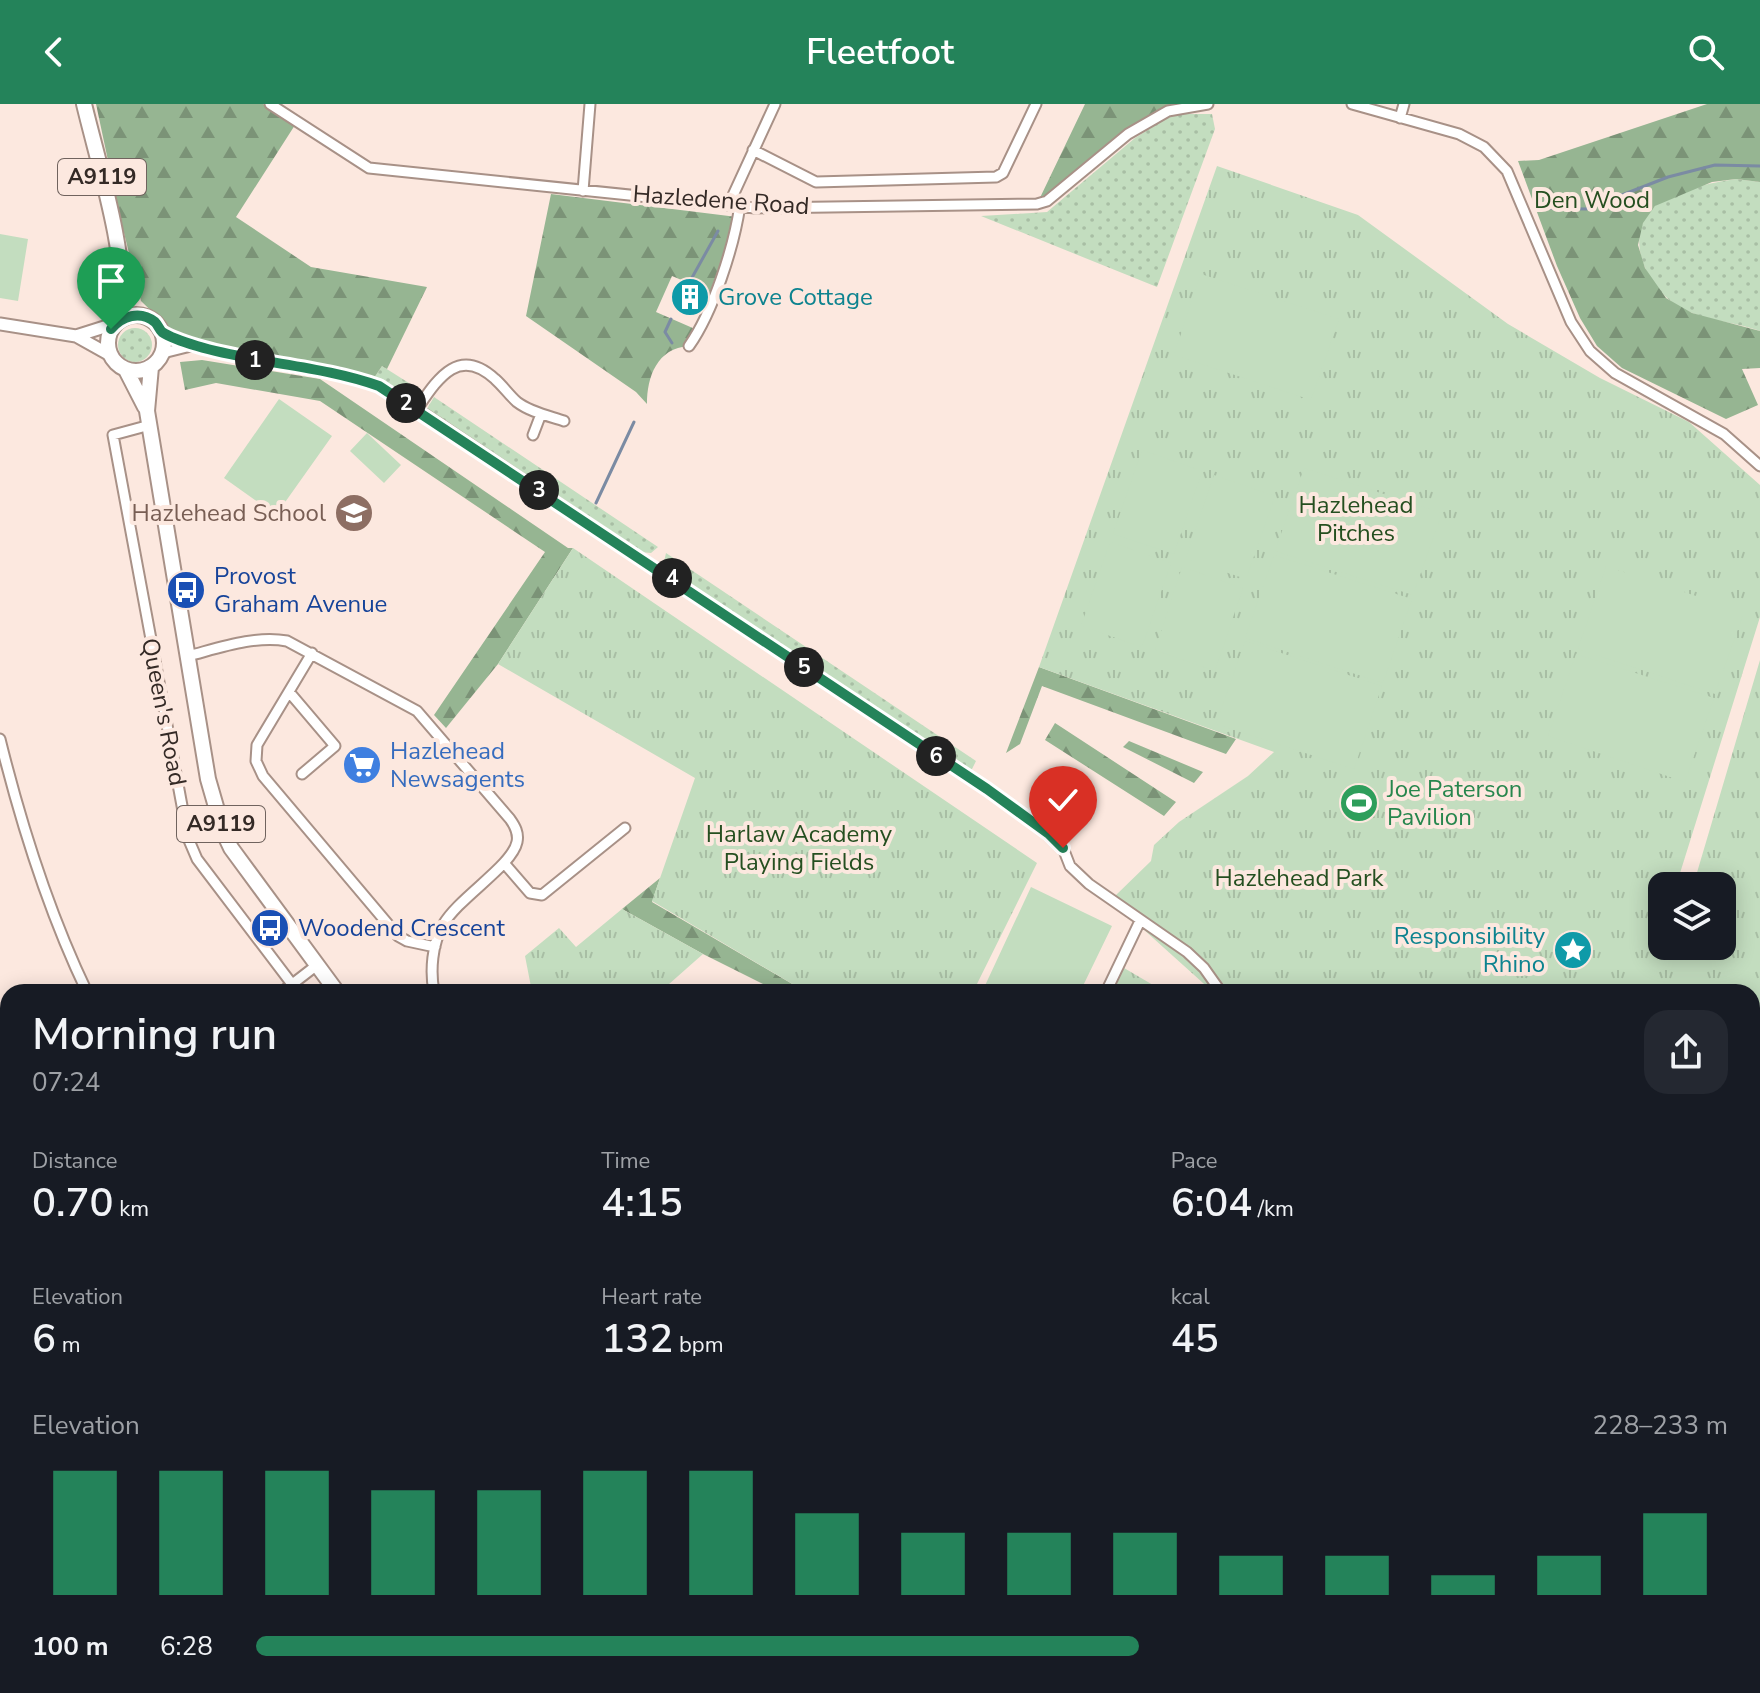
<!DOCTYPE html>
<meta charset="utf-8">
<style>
body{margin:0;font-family:"Nunito Sans",sans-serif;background:#242831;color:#f1f3f6;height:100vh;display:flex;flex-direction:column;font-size:30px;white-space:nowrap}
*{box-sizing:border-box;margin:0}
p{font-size:26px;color:#9ea1a6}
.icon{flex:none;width:44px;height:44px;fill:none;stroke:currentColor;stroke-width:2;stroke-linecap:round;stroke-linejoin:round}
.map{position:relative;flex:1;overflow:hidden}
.side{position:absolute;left:0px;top:880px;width:1760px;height:710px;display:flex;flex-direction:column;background:#171b24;border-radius:24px 24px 0 0;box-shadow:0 4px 20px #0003}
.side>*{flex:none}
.tools{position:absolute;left:1648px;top:768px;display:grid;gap:16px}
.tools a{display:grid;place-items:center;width:88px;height:88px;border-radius:16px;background:#171b24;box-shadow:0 4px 20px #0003;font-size:40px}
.pin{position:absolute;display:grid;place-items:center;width:68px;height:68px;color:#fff;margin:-82px -34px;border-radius:50% 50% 50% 0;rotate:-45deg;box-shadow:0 0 8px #0007}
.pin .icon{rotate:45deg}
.km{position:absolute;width:40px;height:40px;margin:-20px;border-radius:50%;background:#222;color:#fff;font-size:22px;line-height:40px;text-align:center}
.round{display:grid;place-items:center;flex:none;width:84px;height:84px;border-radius:24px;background:#242831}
.overview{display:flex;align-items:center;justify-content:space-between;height:136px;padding:0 32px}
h1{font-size:44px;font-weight:600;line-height:60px}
.figures{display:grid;grid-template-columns:repeat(3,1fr);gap:12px;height:136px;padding:8px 32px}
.figures div{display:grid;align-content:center}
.figures b{font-size:40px;font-weight:600}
.figures small{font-size:22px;font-weight:400}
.figures p{font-size:22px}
.chart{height:224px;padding:16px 32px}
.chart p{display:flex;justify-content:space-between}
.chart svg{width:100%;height:144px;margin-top:8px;stroke:#24835a;stroke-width:6}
ul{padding:0 32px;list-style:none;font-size:26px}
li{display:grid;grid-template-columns:128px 96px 1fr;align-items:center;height:60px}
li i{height:20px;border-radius:10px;background:#24835a}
header{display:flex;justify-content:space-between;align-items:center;height:104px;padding:0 32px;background:#24835a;color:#fff;font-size:36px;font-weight:600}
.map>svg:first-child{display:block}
.medical{fill:#f3dce7}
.grass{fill:url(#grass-dots)}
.forest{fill:url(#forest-firs)}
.park{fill:url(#park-tufts)}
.garden{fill:#c3ddbf}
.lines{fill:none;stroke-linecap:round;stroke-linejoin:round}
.stream{stroke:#7b8ba3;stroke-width:3}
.minor-casing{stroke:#a89187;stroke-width:13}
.tertiary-casing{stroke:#a89187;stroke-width:15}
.primary-casing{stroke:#a89187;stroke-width:18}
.minor{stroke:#fff;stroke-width:9}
.tertiary{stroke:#fff;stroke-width:11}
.primary{stroke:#fff;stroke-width:14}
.route-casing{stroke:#fff;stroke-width:16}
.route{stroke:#24835a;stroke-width:10}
.labels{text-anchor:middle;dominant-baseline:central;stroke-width:8;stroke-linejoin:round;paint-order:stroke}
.shield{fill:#fce8df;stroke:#70635e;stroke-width:2}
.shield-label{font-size:22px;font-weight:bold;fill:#342a26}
.street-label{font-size:24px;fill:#342a26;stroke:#fce8df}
.park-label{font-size:24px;fill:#254f20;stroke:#fce8df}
.culture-label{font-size:24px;fill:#0d838f;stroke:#fce8df;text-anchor:start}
.education-label{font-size:24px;fill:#785e54;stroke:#fce8df;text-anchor:end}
.transit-label{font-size:24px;fill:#164399;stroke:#fce8df;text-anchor:start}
.shop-label{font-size:24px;fill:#366cbe;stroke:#fce8df;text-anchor:start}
.leisure-label{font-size:24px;fill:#27864d;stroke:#fce8df;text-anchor:start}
</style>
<header><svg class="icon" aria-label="back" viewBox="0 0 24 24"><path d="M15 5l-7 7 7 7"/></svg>Fleetfoot<svg class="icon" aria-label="search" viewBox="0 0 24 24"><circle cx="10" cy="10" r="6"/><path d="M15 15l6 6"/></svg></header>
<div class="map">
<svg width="1760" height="1589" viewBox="0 0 1760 1589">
<defs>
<pattern id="grass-dots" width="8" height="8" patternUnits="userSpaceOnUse" patternTransform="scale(2)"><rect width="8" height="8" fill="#c3ddbf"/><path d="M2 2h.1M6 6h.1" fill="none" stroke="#a8bea4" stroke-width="1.8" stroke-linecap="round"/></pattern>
<pattern id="forest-firs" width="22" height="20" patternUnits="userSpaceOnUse" patternTransform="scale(2)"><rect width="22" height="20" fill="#96b592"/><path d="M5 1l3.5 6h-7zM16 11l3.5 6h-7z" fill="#7b9377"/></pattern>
<pattern id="park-tufts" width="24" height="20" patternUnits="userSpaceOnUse" patternTransform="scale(2)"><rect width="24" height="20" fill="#c3ddbf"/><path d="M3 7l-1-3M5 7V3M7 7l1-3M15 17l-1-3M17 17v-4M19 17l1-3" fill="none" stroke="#a8bea4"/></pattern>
</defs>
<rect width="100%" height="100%" fill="#fce8df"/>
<path class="medical" d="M 0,1302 L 8,1304 L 8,1582 L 178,1582 L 181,1589 L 0,1589 Z"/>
<path class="grass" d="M 1173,10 L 1212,10 L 1215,25 L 1157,183 L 981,112 L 1047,108 L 1135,34 Z
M 1736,75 L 1760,78 L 1760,227 C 1733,217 1702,217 1678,202 C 1646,182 1622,132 1655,102 C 1672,87 1713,78 1736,75 Z
M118 241a17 17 0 1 1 34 0a17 17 0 1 1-34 0Z
M 382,262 L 420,286 L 413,298 L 374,274 Z
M 434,293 L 658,443 L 651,449 L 640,448 L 425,308 Z
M 666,449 L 976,657 L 969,671 L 669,468 L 664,458 Z
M 245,1582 L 393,1582 L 389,1589 L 249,1589 Z
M 411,1582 L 469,1582 L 463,1589 L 411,1589 Z
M 710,1582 L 781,1582 L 778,1589 L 713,1589 Z
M 1361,1582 L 1557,1582 L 1560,1589 L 1362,1589 Z"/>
<path class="forest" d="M 96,0 L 263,0 L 295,21 L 236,113 L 311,163 L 427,183 L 387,265 L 382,262 L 374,274 L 181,236 L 141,197 L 120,113 Z
M 1085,0 L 1208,0 L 1168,7 L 1128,30 L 1037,100 Z
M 1707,0 L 1760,0 L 1760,78 L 1736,75 L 1712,78 L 1655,102 L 1643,119 L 1638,141 L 1645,164 L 1666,194 L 1692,209 L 1760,227 L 1760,264 L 1742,265 L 1758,301 L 1726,315 L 1622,264 L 1597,242 L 1580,214 L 1557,162 L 1518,57 L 1539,56 Z
M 551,90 L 737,113 L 710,188 L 672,172 L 656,208 L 695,225 L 689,242 C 657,244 647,273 647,300 L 636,288 L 526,212 Z
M 202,256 L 320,275 L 568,444 L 573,444 L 498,560 L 446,624 L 434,611 L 545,448 L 320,297 L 216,279 L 185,286 L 180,258 Z
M 1039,563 L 1236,635 L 1226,650 L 1042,582 L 1020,640 L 1006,649 Z
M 1055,619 L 1176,698 L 1164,712 L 1045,636 Z
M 1129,637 L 1203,668 L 1194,679 L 1123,643 Z
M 660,774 L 652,798 L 806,888 L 779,888 L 703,850 L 622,805 Z
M 1752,1490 L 1760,1493 L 1760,1589 L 1560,1589 L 1557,1582 L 1752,1582 Z
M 1293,1582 L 1361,1582 L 1362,1589 L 1291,1589 Z"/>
<path class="park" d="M 1217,62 L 1358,111 L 1508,220 L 1600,274 L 1689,318 L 1760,381 L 1760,513 L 1676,782 L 1662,782 L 1662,842 L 1722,842 L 1722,782 L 1693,782 L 1760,556 L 1760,1459 L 1752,1454 L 1752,888 L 1213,888 L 1143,825 L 1115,792 L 1151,757 L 1154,741 L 1179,718 L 1248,672 L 1274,648 L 1039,563 Z
M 573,444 L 1037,759 L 973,888 L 806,888 L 652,797 L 695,674 L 498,560 Z
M 622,805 L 703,850 L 660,888 L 532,888 L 525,852 L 559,824 L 576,843 Z
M 1124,864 L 1165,888 L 1113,888 Z
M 0,1057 L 8,1058 L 8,1304 L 0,1302 Z"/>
<path class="garden" d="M 0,130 L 28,135 L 18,197 L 0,194 Z
M 1201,170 L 1339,215 L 1311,296 L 1174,251 Z
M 279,295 L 332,332 L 276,411 L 224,374 Z
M 367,329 L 401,361 L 384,379 L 350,347 Z
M 1142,346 L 1202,367 L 1174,450 L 1113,430 Z
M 1304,364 L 1442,409 L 1413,491 L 1275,447 Z
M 1214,371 L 1275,392 L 1246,475 L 1186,455 Z
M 1110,438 L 1171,459 L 1142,543 L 1081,522 Z
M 1274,451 L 1412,495 L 1383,579 L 1245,534 Z
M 1606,462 L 1744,508 L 1715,590 L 1578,545 Z
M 1182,463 L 1243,484 L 1215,567 L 1155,546 Z
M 1245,537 L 1382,582 L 1354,665 L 1216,620 Z
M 1576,550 L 1714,594 L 1685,678 L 1548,632 Z
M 1031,783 L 1112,822 L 1080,888 L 982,888 Z
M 1752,922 L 1760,925 L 1760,1069 L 1752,1066 Z"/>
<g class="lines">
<path class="stream" d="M 1537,104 L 1586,105 L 1668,73 L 1715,61 L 1760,62
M 689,179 L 718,127
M 671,215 L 665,228 L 672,239
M 596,399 L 634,318
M 0,1131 L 8,1131
M 307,1589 L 308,1582"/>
<defs>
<path id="minor" d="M 270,0 L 369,64 L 755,104 L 1037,100 L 1047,97 L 1128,30 L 1168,7 L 1208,0
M 1352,0 L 1459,30 L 1484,43 L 1507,67 L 1571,218 L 1590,247 L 1615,269 L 1724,330 L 1760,362
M 1400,14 L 1404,0
M 753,46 L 816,78 L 996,73 L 1003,69 L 1036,0
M 583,87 L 590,0
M 729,100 L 775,0
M 161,227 L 195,241 L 250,255 L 352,273 L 379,282 L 417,305 L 995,691 L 1049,730 L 1063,744 L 1070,762 L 1089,780 L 1187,848 L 1204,864 L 1221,888
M 689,242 C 713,208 734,143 740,101
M 163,249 L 195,241
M 417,305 C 437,276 458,241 495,275 C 503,282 509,291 517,298 C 530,308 549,312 564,317
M 150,321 L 113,331 L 188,734 L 197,755 L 298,888
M 533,331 L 541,310
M 312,549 L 257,641 L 256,657 L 263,672 L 398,832 L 407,837 L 435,843
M 188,552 C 219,544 255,531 287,537 L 417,607 L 510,715 C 515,722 519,729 517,738 C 512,762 458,794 443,821 C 432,840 430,867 434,888
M 290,589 L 335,642 L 302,670
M 0,635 C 21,720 49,809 87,888
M 504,759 L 530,789 L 542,791 L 625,724
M 282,888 L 317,861
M 1106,888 L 1140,817
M 0,994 L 8,995
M 401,1589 L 402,1582
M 548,1589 L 549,1582
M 782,1589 L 785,1582"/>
<path id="tertiary" d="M 0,220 L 76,232 L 110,251
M 76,232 L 117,219"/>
<path id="primary" d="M 84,0 C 101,70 125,142 123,214
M108 239a28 28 0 1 1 56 0a28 28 0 1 1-56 0Z
M 151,263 L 147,307 L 208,675 L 223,727 L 231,744 L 337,888
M 126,266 L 145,303
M 697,1582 L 700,1589"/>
</defs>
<use href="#minor" class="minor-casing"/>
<use href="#tertiary" class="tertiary-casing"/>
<use href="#primary" class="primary-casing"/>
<use href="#minor" class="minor"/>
<use href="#tertiary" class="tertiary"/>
<use href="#primary" class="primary"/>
</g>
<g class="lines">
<defs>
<path id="route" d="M 111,225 C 122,212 140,206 155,218 C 158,221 159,225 162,228 C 171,234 187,239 197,242 C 257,260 320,261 379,282 L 987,685 L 1049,730 L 1063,744"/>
</defs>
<use href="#route" class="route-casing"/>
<use href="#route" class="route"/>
</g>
<defs>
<symbol id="building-disc" viewBox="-11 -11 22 22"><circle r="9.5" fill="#0f9aa8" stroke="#fce8df"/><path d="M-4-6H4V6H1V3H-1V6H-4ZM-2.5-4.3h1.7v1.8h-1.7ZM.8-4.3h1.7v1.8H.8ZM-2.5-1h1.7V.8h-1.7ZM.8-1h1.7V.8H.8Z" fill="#fff"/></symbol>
<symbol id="school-disc" viewBox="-11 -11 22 22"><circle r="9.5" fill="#8d6e63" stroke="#fce8df"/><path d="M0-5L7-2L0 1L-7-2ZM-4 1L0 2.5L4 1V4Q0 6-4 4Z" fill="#fff"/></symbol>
<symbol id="bus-disc" viewBox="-11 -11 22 22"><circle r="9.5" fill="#1a4fb4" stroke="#fce8df"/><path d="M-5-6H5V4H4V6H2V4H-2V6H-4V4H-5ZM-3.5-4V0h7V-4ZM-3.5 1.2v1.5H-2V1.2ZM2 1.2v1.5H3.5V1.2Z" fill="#fff"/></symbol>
<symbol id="supermarket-disc" viewBox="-11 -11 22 22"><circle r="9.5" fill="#3f7fe0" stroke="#fce8df"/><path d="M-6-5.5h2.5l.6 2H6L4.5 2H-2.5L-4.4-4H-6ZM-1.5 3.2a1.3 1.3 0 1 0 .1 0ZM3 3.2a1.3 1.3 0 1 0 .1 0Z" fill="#fff"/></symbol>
<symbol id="stadium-disc" viewBox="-11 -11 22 22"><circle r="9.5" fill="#2e9e5b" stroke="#fce8df"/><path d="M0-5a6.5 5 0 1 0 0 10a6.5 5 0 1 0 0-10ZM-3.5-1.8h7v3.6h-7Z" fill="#fff"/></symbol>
<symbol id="sight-disc" viewBox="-11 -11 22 22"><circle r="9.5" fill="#0f9aa8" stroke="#fce8df"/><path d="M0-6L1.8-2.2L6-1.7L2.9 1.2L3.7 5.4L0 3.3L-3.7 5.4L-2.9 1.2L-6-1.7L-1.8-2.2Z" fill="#fff"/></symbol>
</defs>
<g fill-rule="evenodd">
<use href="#building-disc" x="668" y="171" width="44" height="44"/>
<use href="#school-disc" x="332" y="387" width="44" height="44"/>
<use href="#bus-disc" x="164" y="464" width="44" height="44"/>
<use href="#supermarket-disc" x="340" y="639" width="44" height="44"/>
<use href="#stadium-disc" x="1337" y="677" width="44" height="44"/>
<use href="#bus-disc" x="248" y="802" width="44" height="44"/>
<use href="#sight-disc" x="1551" y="824" width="44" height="44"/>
</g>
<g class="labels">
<g class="shield">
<rect x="58" y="55" width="88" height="36" rx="6"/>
<rect x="177" y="702" width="88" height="36" rx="6"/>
</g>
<g class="shield-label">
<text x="102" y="73">A9119</text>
<text x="221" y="720">A9119</text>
</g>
<g class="street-label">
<text transform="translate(721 96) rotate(4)">Hazledene Road</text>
<text transform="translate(164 608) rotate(79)">Queen's Road</text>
</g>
<g class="park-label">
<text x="1592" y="96">Den Wood</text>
<text x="1356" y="401">Hazlehead<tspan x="1356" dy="28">Pitches</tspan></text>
<text x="799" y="730">Harlaw Academy<tspan x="799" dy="28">Playing Fields</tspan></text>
<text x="1299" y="774">Hazlehead Park</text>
</g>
<g class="culture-label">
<text x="718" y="193">Grove Cottage</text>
<text x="1545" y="832" text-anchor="end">Responsibility<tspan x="1545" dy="28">Rhino</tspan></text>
</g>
<g class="education-label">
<text x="326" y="409">Hazlehead School</text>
</g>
<g class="transit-label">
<text x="214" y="472">Provost<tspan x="214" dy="28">Graham Avenue</tspan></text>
<text x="298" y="824">Woodend Crescent</text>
</g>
<g class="shop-label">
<text x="390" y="647">Hazlehead<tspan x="390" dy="28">Newsagents</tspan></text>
</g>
<g class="leisure-label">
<text x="1387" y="685">Joe Paterson<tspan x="1387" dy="28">Pavilion</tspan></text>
</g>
</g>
</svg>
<div class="tools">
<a><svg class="icon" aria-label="layers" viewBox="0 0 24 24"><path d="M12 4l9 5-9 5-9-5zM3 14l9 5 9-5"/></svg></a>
</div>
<div class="pin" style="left:111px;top:225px;background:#1e9e55"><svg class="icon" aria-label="arrive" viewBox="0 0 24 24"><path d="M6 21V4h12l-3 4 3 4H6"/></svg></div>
<div class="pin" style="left:1063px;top:744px;background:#d93025"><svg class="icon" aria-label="check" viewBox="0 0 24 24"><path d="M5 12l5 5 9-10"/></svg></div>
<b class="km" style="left:255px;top:256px">1</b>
<b class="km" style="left:406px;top:299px">2</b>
<b class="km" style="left:539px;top:386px">3</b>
<b class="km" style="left:672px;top:474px">4</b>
<b class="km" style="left:804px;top:563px">5</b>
<b class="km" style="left:936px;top:652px">6</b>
<section class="side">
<div class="overview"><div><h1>Morning run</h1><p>07:24</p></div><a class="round"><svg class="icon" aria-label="share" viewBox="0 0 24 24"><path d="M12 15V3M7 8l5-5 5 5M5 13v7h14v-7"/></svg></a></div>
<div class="figures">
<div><p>Distance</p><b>0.70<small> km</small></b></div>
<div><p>Time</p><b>4:15</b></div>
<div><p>Pace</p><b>6:04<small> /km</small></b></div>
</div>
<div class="figures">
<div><p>Elevation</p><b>6<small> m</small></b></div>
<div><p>Heart rate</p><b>132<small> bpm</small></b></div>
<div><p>kcal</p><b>45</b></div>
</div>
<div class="chart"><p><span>Elevation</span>228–233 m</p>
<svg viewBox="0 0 160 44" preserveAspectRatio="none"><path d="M5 44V6M15 44V6M25 44V6M35 44V12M45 44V12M55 44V6M65 44V6M75 44V19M85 44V25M95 44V25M105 44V25M115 44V32M125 44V32M135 44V38M145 44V32M155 44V19"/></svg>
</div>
<ul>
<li><b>100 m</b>6:28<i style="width:60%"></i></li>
</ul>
</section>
</div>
